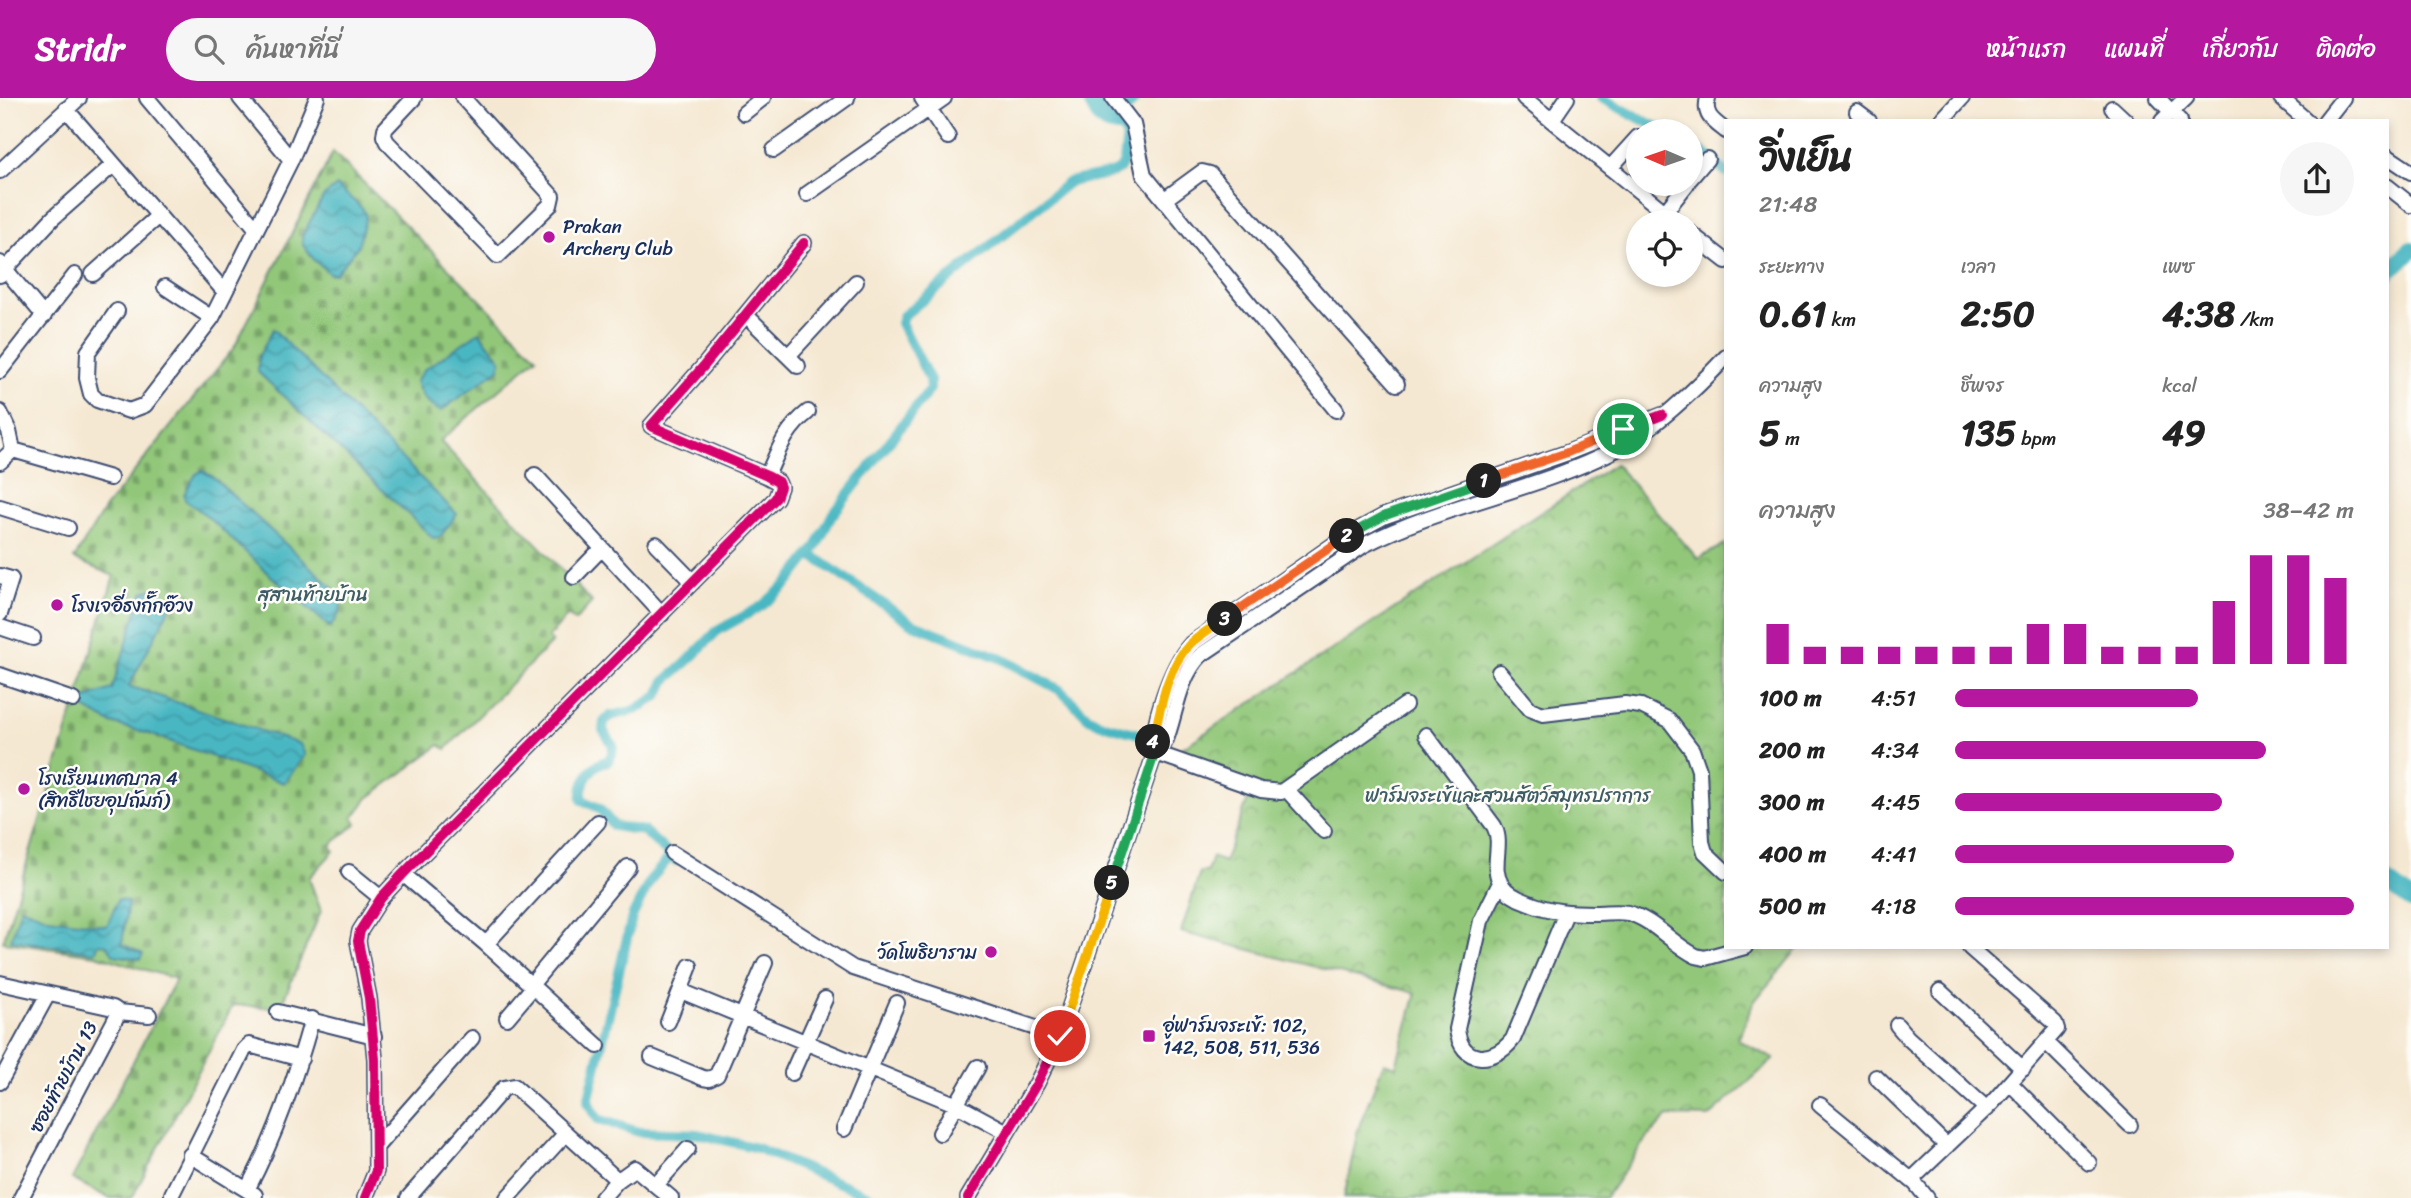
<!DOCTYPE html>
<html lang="th">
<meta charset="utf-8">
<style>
body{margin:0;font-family:Sriracha,"Playpen Sans Thai",sans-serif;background:#f6f6f6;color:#222;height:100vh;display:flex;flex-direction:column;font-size:26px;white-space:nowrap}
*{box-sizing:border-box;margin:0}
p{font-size:23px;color:#767676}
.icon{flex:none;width:38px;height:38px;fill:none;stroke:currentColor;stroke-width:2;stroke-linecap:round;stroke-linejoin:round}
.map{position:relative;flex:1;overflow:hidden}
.side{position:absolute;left:1724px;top:21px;width:665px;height:830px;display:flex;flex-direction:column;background:#fff;border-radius:0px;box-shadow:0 4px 10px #0003}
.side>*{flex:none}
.needle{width:46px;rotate:272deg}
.controls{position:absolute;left:1626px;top:21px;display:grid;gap:14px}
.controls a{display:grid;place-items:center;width:77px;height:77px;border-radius:50%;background:#fff;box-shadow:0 4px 10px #0003;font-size:35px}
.pin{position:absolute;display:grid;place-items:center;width:60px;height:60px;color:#fff;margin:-30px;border:4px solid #fff;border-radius:50%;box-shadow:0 2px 7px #0007}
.km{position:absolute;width:35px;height:35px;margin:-18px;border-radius:50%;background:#222;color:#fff;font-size:19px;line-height:35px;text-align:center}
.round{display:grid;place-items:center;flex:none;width:74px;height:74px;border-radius:37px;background:#f6f6f6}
.headline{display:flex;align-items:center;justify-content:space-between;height:119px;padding:0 35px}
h1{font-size:38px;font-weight:800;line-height:52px}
.figures{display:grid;grid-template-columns:repeat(3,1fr);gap:10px;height:119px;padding:7px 35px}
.figures div{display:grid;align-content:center}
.figures b{font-size:35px;font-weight:800}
.figures small{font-size:19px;font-weight:400}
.figures p{font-size:19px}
.chart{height:196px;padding:14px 35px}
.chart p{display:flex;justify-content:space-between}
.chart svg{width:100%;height:126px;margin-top:7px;stroke:#b5179e;stroke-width:6}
ul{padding:0 35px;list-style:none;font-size:23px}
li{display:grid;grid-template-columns:112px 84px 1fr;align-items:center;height:52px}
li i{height:18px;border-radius:9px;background:#b5179e}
header{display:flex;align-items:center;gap:42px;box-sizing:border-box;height:98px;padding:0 35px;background:#b5179e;color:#fff}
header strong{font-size:33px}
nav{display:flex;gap:38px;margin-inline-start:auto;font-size:24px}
.search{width:490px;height:63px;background:#f6f6f6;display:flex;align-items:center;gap:18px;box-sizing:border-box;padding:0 24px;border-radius:38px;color:#767676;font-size:26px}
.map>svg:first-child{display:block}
.cemetery{fill:url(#cemetery-stones);stroke:#567b6c;stroke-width:2}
.park{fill:url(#park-crowns);stroke:#567b6c;stroke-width:2}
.water{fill:url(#water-waves);stroke:#327390;stroke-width:2}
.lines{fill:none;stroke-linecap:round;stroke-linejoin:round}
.canal{stroke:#49b7c2;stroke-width:10}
.river{stroke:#49b7c2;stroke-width:18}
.minor-casing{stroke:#3c4b6f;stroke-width:18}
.minor{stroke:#fff;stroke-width:14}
.cycleway-casing{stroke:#fdfcf7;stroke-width:15}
.cycleway{stroke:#d6006c;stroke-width:10}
.split-1-casing{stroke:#fff;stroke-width:14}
.split-2-casing{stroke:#fff;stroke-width:14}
.split-3-casing{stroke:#fff;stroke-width:14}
.split-4-casing{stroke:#fff;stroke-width:14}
.split-5-casing{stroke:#fff;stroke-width:14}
.split-6-casing{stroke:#fff;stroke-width:14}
.split-1{stroke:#f0652b;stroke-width:9}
.split-2{stroke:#22a559;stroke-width:9}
.split-3{stroke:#f0652b;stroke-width:9}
.split-4{stroke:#f5b400;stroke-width:9}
.split-5{stroke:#22a559;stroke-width:9}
.split-6{stroke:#f5b400;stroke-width:9}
.poi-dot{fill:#b5179e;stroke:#fdfcf7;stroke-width:2.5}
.labels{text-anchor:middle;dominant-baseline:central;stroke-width:5;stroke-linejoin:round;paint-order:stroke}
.poi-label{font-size:19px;fill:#1b2f5e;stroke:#fdfcf7;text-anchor:start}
.park-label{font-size:19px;fill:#3f5d66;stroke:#fdfcf7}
.street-label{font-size:19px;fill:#1b2f5e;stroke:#fdfcf7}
</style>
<header>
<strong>Stridr</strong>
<div class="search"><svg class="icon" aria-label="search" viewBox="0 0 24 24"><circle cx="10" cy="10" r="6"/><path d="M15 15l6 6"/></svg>ค้นหาที่นี่</div>
<nav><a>หน้าแรก</a><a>แผนที่</a><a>เกี่ยวกับ</a><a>ติดต่อ</a></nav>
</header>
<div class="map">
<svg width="2411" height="1100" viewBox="0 0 2411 1100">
<defs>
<pattern id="cemetery-stones" width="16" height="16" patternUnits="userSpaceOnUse" patternTransform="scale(1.75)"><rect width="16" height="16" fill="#92c779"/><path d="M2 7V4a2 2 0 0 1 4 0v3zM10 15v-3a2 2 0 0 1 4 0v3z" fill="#76a266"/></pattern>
<pattern id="park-crowns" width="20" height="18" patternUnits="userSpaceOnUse" patternTransform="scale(1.75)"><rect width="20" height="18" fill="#92c779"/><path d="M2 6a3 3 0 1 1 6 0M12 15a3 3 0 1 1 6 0" fill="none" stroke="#76a266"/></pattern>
<pattern id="water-waves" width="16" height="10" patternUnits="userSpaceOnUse" patternTransform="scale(1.75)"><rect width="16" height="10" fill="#49b7c2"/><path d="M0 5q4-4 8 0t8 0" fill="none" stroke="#3c95a1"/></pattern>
</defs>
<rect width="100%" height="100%" fill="#fdfcf7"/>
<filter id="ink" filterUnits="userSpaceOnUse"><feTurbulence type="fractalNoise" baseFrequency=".0143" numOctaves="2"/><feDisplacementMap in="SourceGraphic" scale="14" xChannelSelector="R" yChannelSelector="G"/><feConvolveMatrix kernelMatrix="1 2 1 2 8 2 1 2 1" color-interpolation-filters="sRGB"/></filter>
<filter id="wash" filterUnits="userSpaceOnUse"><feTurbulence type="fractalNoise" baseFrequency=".00686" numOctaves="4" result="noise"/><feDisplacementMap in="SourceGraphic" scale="28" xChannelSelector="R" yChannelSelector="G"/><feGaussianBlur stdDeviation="1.57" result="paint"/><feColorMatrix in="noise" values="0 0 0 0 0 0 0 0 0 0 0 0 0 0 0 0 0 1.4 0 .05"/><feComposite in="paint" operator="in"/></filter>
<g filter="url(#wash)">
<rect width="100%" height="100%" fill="#f5e8d2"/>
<path class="cemetery" d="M 333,54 L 537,259 L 440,343 L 592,504 L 575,523 L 568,517 L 548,540 L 552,544 L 446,651 L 440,647 L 368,700 L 353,720 L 357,725 L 331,747 L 334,753 L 309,780 L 321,813 L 280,910 L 233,907 L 132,1100 L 109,1100 L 72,1081 L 176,881 L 96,857 L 3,844 L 114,478 L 74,461 L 105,410 L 234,250 Z"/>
<path class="park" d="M 1615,366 L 1698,461 L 1725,446 L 1726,849 L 1799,849 L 1753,905 L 1738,942 L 1774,961 L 1709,1019 L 1668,1018 L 1646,1041 L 1605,1100 L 1344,1100 L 1358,1031 L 1384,964 L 1396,968 L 1416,895 L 1181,834 L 1200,774 L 1207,774 L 1212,759 L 1224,764 L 1254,686 L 1173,656 Z"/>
<path class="water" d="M 337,88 L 363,111 L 366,118 L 358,148 L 336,175 L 330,176 L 315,163 L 303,147 L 302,138 L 324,98 Z
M 273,231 L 457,416 L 440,439 L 433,440 L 258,274 L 259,258 Z
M 479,234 L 501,261 L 499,271 L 441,313 C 427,309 420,296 416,283 L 425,271 Z
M 202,373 L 212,378 L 333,490 C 345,507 343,513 330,529 L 270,477 L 206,417 L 185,402 L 184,396 L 196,376 Z
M 151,491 L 174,502 L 129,588 L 300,646 L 305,657 L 284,685 L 153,637 L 111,625 L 84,610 L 81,604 L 89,599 L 112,591 L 143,494 Z
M 118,801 L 128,804 L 122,846 L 143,856 L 140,861 L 114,857 L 107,847 L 99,846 L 95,854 L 11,842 L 21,809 L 49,820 L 107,828 Z"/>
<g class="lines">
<path class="canal" d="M 1601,0 L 1664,33
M 1690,48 L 1703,54 L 1726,74
M 810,456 L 911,525 L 1000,560 L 1060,592 L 1089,620 L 1101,626 L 1139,636
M 670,759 L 651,781 L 632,819 L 588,1004 L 598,1021 L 639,1034 L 698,1036 L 757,1050 L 874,1100
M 676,763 L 644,733 L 614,728 L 599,710 L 582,702 C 580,686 591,665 608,663 L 612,656 L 613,647 L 603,632 L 604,624 L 610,618 L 635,612 L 658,598 L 665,583 L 685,566 L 717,533 L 762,508 L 788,485 L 816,449 L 831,419 L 930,291 L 930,282 L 901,225 L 903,218 L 1069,84 L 1112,75 L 1120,71 L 1124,63 L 1127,38 L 1119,26 L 1122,17 L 1136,0"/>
<path class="river" d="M 1090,0 C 1100,16 1098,24 1119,26
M 2387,175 L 2411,152
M 2387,784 L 2411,802"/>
</g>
</g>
<g filter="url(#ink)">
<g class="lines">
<defs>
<path id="minor" d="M 147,0 L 256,130
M 240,0 L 291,62
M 414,0 L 385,31 L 384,38 L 387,44 L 498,158 L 550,107 L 552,98 L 463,0
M 922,0 L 948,39
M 1113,0 L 1133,26 L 1144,77 L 1336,312
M 1524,0 L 1677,124
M 1708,0 C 1703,17 1713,23 1726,33
M 2158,0 L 2180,23
M 2281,0 L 2307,23
M 2112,10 L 2126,23
M 66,11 L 224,193
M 1857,14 L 1869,23
M 744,15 L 763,0
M 1552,22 L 1567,0
M 1941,23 L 1962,0
M 2162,23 L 2186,0
M 2325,23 L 2343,0
M 774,52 L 847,0
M 2387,58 L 2411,74
M 1610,70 L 1638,39
M 0,73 L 79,0
M 1690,81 L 1707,61
M 2387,88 L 2411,107
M 807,96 L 944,0
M 1165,101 L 1202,74 L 1210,76 L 1397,286
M 1665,114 L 1687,86
M 1690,135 L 1726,163
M 0,165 L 44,218
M 93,176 L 157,119
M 0,177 L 53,120 L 113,67
M 165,189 L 212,220
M 117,213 L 88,254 L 87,280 L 91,296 L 97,302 L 129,313 L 145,307 L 212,220 L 291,62 L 317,0
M 746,217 L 798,268
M 788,258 L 856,184
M 0,273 L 75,177
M 0,314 L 9,333 L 13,352 L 110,380
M 0,364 L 13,352
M 535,377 L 662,516
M 767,378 C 779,351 785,332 808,314
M 0,409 L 68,430
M 656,446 L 693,484
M 0,478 L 11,481 L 0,516
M 574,479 L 602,450
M 0,529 L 33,540
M 1499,574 L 1530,611 L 1543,616 L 1625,606 L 1641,608 L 1669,622 L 1692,652 L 1699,672 L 1702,744 L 1705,754 L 1726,774
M 0,577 L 73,602
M 1426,637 L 1494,728 C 1504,746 1490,768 1501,786 C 1507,795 1518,801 1527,804 C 1550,814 1571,815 1595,815 C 1606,815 1617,813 1628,815 C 1653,821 1673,847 1696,858 L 1705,860 L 1745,849
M 1159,656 L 1261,692 L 1281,694 L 1405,607
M 1153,661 C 1176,643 1171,587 1201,557 L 1364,447 C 1444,406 1535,393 1615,352 C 1652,333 1697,290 1726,259
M 1287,692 L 1324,733
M 672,755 L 853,870 L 1060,938
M 349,774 L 381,800
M 403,776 L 486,846 L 598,948
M 1500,785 L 1481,823 L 1457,931 C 1461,967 1494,966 1513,941 L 1566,815
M 486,846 L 598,724
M 0,885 L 113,910 L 119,914 L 149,917
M 531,887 L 628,769
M 681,893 L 955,1006 L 1007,1034
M 1940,893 L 2023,971
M 278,914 L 374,938
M 507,920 L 533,889
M 668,924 L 690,868
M 1897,927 L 1908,940 L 1987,1011
M 2046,944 L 2130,1027
M 652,959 L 703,980 L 709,981 L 717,977 L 765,865
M 792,975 L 825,901
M 1876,979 L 1947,1048
M 0,984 L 48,896
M 2010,985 L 2089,1065
M 1820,1007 L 1915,1085 L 1927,1100
M 844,1031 L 897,905
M 940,1035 L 978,969
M 377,1048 L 472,940
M 190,1057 L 247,1092
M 1911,1082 L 1992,1005 L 2057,931 L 2055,925 L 1970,850
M 617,1083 L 635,1070 L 671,1100
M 656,1087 L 688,1051
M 172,1096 L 244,952 L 249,947 L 301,961
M 21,1100 L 119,914
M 253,1100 L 255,1097 L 247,1092 C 276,1037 295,981 312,921
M 365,1100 L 376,1073 L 375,961 L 369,900 L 358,843 L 360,833 L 381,800 L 403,776 L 776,400 L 780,389 L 778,384 L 767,378 L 651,328 L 703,269 L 804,145
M 408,1100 L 504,990 L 514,988 L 613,1078 L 617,1083 L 602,1100
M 507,1100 L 566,1035
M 968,1100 L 1037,985 L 1060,938 L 1153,661 C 1150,630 1170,569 1191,546 L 1345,439 L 1384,418 L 1566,355 L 1662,317"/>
</defs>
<use href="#minor" class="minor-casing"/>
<use href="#minor" class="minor"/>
<defs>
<path id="cycleway" d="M 365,1100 L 376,1073 L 375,961 L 369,900 L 358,843 L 360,833 L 381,800 L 403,776 L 776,400 L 780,389 L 778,384 L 767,378 L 651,328 L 703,269 L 804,145
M 968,1100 L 1037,985 L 1060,938 L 1153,661 C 1150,630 1170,569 1191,546 L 1345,439 L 1384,418 L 1566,355 L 1662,317"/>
</defs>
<use href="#cycleway" class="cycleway-casing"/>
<use href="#cycleway" class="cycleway"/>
</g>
</g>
<g class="lines" filter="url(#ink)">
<defs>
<path id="split-1" d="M 1484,383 L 1566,355 L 1623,331"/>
<path id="split-2" d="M 1347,438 L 1384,418 L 1484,383"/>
<path id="split-3" d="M 1225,521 L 1347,438"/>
<path id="split-4" d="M 1153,644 C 1160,613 1166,571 1189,547 C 1199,537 1213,529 1225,521"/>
<path id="split-5" d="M 1112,785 L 1153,661 L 1153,644"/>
<path id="split-6" d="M 1060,938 L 1112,785"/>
</defs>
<use href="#split-1" class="split-1-casing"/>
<use href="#split-2" class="split-2-casing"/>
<use href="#split-3" class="split-3-casing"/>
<use href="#split-4" class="split-4-casing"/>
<use href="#split-5" class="split-5-casing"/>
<use href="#split-6" class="split-6-casing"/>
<use href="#split-1" class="split-1"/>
<use href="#split-2" class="split-2"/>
<use href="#split-3" class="split-3"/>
<use href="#split-4" class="split-4"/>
<use href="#split-5" class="split-5"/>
<use href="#split-6" class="split-6"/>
</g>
<g class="poi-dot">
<circle cx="549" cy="139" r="7"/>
<circle cx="57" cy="507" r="7"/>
<circle cx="24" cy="691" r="7"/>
<circle cx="991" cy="854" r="7"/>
<rect x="1142" y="931" width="14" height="14" rx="3.5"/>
</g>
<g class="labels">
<g class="poi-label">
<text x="563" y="128">Prakan<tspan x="563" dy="22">Archery Club</tspan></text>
<text x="71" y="507">โรงเจอี่ธงกั๊กอ๊วง</text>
<text x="38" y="680">โรงเรียนเทศบาล 4<tspan x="38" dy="22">(สิทธิไชยอุปถัมภ์)</tspan></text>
<text x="977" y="854" text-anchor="end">วัดโพธิยาราม</text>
<text x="1163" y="927">อู่ฟาร์มจระเข้: 102,<tspan x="1163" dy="22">142, 508, 511, 536</tspan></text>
</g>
<g class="park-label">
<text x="313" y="496">สุสานท้ายบ้าน</text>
<text x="1508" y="697">ฟาร์มจระเข้และสวนสัตว์สมุทรปราการ</text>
</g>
<g class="street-label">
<text transform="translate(63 979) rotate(-62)">ซอยท้ายบ้าน 13</text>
</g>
</g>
</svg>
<div class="controls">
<a><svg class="needle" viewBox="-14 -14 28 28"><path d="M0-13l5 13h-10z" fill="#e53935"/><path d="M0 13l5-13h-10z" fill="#767676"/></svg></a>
<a><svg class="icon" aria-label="locate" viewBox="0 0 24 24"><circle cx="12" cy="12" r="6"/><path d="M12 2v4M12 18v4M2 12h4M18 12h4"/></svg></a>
</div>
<div class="pin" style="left:1623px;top:331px;background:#1e9e55"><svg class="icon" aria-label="arrive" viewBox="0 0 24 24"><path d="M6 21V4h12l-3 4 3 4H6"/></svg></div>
<div class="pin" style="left:1060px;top:938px;background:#d93025"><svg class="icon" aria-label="check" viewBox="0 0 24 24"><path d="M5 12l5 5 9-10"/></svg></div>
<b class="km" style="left:1484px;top:383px">1</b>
<b class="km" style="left:1347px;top:438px">2</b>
<b class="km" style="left:1225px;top:521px">3</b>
<b class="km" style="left:1153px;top:644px">4</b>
<b class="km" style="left:1112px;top:785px">5</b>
<section class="side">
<div class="headline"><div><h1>วิ่งเย็น</h1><p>21:48</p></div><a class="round"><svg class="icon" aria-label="share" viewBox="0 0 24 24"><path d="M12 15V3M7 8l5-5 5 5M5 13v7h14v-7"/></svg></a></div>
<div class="figures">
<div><p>ระยะทาง</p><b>0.61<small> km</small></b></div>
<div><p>เวลา</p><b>2:50</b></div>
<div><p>เพซ</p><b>4:38<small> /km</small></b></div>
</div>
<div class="figures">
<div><p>ความสูง</p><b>5<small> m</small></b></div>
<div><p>ชีพจร</p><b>135<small> bpm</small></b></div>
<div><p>kcal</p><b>49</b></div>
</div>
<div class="chart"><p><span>ความสูง</span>38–42 m</p>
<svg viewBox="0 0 160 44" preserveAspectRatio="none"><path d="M5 44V30M15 44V38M25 44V38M35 44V38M45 44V38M55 44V38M65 44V38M75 44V30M85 44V30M95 44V38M105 44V38M115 44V38M125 44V22M135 44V6M145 44V6M155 44V14"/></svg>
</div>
<ul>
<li><b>100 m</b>4:51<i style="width:61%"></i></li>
<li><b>200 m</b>4:34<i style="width:78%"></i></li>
<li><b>300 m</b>4:45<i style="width:67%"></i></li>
<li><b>400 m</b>4:41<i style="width:70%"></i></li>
<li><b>500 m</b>4:18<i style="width:100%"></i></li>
</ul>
</section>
</div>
